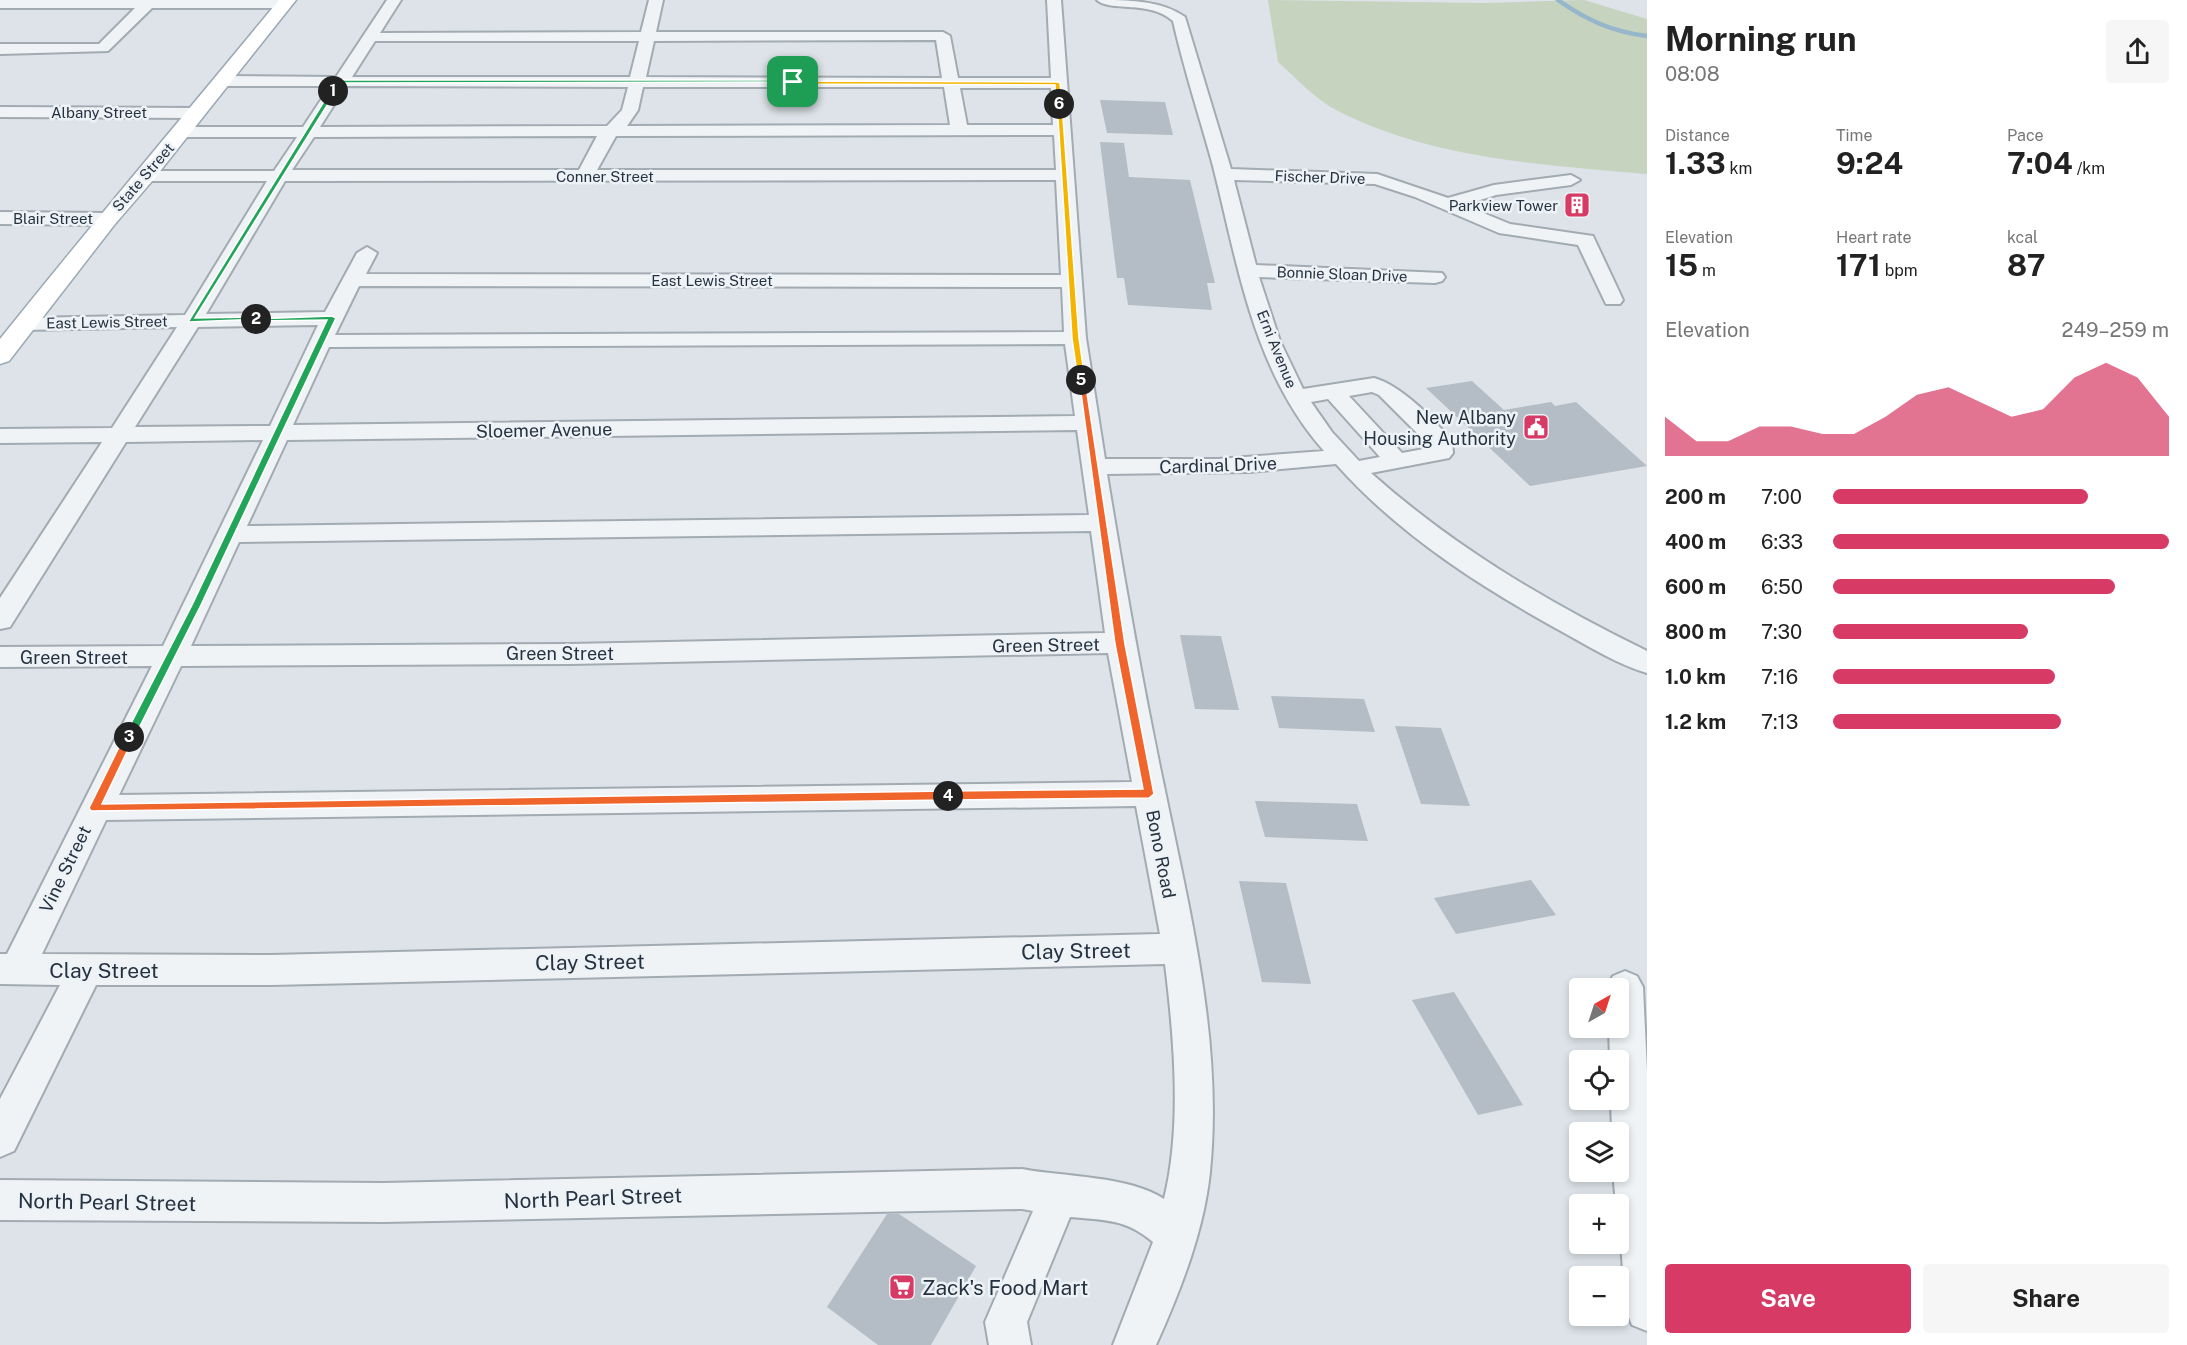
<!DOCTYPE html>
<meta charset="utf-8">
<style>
body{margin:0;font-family:"Public Sans",sans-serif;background:#f6f6f6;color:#222;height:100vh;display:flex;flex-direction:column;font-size:22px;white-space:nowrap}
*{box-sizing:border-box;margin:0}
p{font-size:20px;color:#767676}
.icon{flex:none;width:33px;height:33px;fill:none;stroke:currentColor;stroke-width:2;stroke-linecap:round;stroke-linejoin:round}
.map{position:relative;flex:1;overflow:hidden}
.details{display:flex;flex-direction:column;background:#fff;width:540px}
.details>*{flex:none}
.needle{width:39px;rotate:39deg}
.controls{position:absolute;left:1569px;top:978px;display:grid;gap:12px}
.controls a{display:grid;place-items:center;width:60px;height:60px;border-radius:6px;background:#fff;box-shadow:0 3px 9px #0003;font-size:30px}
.pin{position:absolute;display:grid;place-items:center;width:51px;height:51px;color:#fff;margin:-26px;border-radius:12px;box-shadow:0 3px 9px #0006}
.km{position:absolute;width:30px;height:30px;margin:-15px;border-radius:50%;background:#222;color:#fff;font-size:16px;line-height:30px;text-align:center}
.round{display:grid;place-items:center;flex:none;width:63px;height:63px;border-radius:6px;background:#f6f6f6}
.headline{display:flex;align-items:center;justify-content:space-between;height:102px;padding:0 18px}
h1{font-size:33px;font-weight:700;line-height:45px}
.figures{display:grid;grid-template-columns:repeat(3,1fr);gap:9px;height:102px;padding:6px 18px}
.figures div{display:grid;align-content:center}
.figures b{font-size:30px;font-weight:700}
.figures small{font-size:16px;font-weight:400}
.figures p{font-size:16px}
.chart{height:168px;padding:12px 18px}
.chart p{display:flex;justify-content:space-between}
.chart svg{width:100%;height:108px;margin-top:6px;fill:#d63a65;opacity:.7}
.button{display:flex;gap:12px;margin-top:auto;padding:12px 18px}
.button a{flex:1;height:69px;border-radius:6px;background:#d63a65;color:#fff;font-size:24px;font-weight:700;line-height:69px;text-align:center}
.button a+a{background:#f6f6f6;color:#222}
ul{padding:0 18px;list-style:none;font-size:20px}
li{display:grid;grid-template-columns:96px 72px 1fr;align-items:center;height:45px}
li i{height:15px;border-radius:8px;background:#d63a65}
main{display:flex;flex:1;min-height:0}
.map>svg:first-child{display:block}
.green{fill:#c6d3be}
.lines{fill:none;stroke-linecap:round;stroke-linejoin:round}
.stream{stroke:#96b6cb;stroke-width:4.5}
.building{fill:#b4bdc5}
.minor-casing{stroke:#a2aab2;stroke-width:4}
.major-casing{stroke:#9ca9b4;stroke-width:3}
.minor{fill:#f0f3f6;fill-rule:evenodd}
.major{fill:#fff;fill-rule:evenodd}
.split-1{fill:#22a559;stroke:#fff;stroke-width:1.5}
.split-2{fill:#22a559;stroke:#fff;stroke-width:1.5}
.split-3{fill:#22a559;stroke:#fff;stroke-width:1.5}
.split-4{fill:#f0652b;stroke:#fff;stroke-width:1.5}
.split-5{fill:#f0652b;stroke:#fff;stroke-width:1.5}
.split-6{fill:#f5b400;stroke:#fff;stroke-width:1.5}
.split-7{fill:#f5b400;stroke:#fff;stroke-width:1.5}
.labels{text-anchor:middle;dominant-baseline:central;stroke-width:5;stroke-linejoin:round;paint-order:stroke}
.far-street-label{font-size:15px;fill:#263240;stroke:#edf2f6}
.far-poi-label{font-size:15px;fill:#263240;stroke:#edf2f6;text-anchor:end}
.poi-label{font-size:18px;fill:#263240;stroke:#edf2f6;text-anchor:end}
.street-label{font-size:18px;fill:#263240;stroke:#edf2f6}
.near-street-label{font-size:21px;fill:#263240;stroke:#edf2f6}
.near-poi-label{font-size:21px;fill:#263240;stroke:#edf2f6;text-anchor:start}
</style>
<main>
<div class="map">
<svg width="1647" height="1345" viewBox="0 0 1647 1345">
<rect width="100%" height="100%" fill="#dde3e8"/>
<path class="green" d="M 1268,0 L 1485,3 L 1584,0 L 1647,19 L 1647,174 C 1545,165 1431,159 1338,111 C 1316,100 1296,78 1278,62 Z"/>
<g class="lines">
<path class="stream" d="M 1558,0 C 1586,20 1613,32 1647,36"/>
</g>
<path class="building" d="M 1100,100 L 1165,102 L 1173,135 L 1107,133 Z
M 1100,142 L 1124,143 L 1129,177 L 1190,180 L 1215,283 L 1207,283 L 1212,310 L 1128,305 L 1124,278 L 1117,278 Z
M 1472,381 L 1504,410 L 1551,402 L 1555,406 L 1576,402 L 1647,466 L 1530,486 L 1426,388 Z
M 1180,635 L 1221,636 L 1239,710 L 1195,709 Z
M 1271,696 L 1364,699 L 1375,732 L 1279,728 Z
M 1395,726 L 1441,728 L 1470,806 L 1421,804 Z
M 1255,801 L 1357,804 L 1368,841 L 1265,837 Z
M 1531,880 L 1556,915 L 1456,934 L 1434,898 Z
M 1239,881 L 1286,883 L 1311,984 L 1262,982 Z
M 1454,992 L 1523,1105 L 1478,1115 L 1412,1000 Z
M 887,1214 L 899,1214 L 976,1266 L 931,1345 L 878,1345 L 827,1307 Z"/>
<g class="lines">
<defs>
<path id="minor" d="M 0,0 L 285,0 L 291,4 L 284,8 L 152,8 L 108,51 L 0,54 L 0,44 L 99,44 L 135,8 L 0,8 Z
M 387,0 L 401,0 L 380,33 L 641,32 L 649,0 L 663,0 L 656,32 L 943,32 L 950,36 L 958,78 L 1051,78 L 1047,0 L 1061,0 L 1086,338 L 1105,459 L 1218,459 L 1324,451 C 1253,371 1238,265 1213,166 C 1200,118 1184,70 1173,21 C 1150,0 1109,12 1097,0 C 1128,0 1161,0 1185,17 L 1231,169 L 1377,174 L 1448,198 L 1494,185 L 1571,175 L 1580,180 L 1571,185 L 1496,195 L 1464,205 L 1510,224 L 1593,236 L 1623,300 L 1620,304 L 1606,304 L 1578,245 L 1499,233 L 1415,197 L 1375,184 L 1234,180 L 1256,265 L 1442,273 L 1445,277 L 1442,281 L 1435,283 L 1259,277 L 1280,341 L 1303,389 L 1374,378 C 1400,385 1436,420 1452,442 L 1453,453 L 1449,458 L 1371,473 C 1454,547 1547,602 1647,651 L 1647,673 C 1620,665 1593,649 1568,635 C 1484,589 1400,536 1336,464 L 1249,472 L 1107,474 C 1124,578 1142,682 1164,786 C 1190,913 1223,1042 1210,1172 C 1204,1231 1180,1292 1156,1345 L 1113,1345 L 1153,1242 C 1126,1219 1105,1220 1070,1217 L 1027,1322 L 1031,1345 L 989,1345 L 985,1322 L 1033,1211 L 1022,1209 L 383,1222 L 0,1220 L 0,1180 L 383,1183 L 1022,1169 C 1064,1177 1130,1176 1164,1199 C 1182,1127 1174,1037 1165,964 L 271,985 L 96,985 L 14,1151 L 0,1157 L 0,1099 L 60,985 L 0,984 L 0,954 L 7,954 L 152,666 L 0,667 L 0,647 L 163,646 L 263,440 L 126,442 L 10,627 L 0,629 L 0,598 L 102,442 L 0,443 L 0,429 L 112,428 L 177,327 L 25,330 L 18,328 L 14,324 L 18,320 L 25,318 L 185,315 L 267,181 L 146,181 L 137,176 L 146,171 L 274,171 L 297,137 L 182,137 L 174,132 L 182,127 L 303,127 L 330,86 L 222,86 L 214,81 L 222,76 L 336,77 ZM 936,40 L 942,78 L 646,77 L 654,41 ZM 375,41 L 639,41 L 630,77 L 352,77 ZM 346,86 L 628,87 L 622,110 L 607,126 L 320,127 ZM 643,87 L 944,87 L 950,125 L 627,126 L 638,110 ZM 960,88 L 1051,88 L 1053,125 L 967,125 ZM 1054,135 L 1056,170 L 597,170 L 616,136 ZM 597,136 L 579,170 L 292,170 L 314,137 ZM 1056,180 L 1061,275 L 366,274 L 377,253 L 367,247 L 357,253 L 325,312 L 206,314 L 285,181 ZM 359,286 L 1062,287 L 1064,332 L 335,335 ZM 318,325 L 270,426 L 135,427 L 198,327 ZM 1065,344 L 1075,416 L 293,425 L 329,347 ZM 1372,392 L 1379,395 L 1428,444 L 1429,448 L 1402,453 L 1349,396 ZM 1328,399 L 1380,457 L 1359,461 L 1332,432 L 1311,402 ZM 1077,430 L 1089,515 L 247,526 L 287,440 ZM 1091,531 L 1105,633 L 570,644 L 191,646 L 239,542 ZM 1108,653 L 1132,782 L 119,795 L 181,666 L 570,664 ZM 1136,806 L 1160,934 L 271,955 L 42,954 L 106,820 Z
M 0,107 L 197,108 L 205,113 L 197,118 L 0,117 Z
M 0,212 L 107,213 L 116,219 L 107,225 L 0,224 Z
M 1625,971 L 1637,976 L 1643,987 L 1647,1071 L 1647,1331 L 1632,1325 L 1626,1310 L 1618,1204 L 1616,1204 L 1613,1172 L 1618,1172 L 1618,1132 L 1612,1132 L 1611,1100 L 1618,1100 L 1618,1060 L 1610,1060 L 1609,1028 L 1618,1028 L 1618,988 L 1607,987 L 1613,976 Z"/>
<path id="major" d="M 279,0 L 296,0 L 153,180 L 115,224 L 9,361 L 0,364 L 0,339 C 91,225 186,113 279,0 Z"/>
</defs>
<use href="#minor" class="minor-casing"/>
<use href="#major" class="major-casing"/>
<use href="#minor" class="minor"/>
<use href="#major" class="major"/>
</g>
<path class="split-1" d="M 338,80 L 793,80 L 796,82 L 341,83 L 335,92 L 331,92 Z"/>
<path class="split-2" d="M 331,90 L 336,91 L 195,318 L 256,317 L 260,319 L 188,322 Z"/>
<path class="split-3" d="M 332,316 L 336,318 L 201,605 L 133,740 L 126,740 L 124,737 L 192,605 L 327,320 L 256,321 L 253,319 Z"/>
<path class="split-4" d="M 129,733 L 134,737 L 102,804 L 948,791 L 954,796 L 948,800 L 91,811 L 89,808 L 124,737 Z"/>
<path class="split-5" d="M 1079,378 L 1085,380 L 1125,644 L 1154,794 L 1149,798 L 948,800 L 943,796 L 948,791 L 1143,789 L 1115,644 Z"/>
<path class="split-6" d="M 1057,103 L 1062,104 L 1079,338 L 1085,380 L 1081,382 L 1078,380 L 1072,338 Z"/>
<path class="split-7" d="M 791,81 L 1058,82 L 1060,83 L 1062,104 L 1056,104 L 1055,85 L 793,84 Z"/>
<defs>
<symbol id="building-square" viewBox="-11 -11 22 22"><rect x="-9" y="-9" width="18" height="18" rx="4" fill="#d63a65" stroke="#edf2f6"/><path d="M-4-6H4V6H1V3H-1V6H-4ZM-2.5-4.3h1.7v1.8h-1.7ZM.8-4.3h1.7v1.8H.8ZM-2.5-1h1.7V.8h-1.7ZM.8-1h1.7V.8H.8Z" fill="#fff"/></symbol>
<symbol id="civic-square" viewBox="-11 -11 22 22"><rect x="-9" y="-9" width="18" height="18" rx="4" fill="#d63a65" stroke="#edf2f6"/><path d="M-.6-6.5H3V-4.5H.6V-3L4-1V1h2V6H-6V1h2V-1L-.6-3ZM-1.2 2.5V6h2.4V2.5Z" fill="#fff"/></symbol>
<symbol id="supermarket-square" viewBox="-11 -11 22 22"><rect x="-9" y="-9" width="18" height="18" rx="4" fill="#d63a65" stroke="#edf2f6"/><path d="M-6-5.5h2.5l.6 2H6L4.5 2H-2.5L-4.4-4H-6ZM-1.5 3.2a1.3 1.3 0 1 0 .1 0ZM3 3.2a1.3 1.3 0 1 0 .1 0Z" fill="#fff"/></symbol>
</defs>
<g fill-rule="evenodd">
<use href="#building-square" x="1562" y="190" width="30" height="30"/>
<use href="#civic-square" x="1521" y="412" width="30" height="30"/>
<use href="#supermarket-square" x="887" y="1272" width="30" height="30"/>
</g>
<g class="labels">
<g class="far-street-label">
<text x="99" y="112">Albany Street</text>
<text x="605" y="176">Conner Street</text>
<text transform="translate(143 177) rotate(-49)">State Street</text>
<text transform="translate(1320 177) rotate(2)">Fischer Drive</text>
<text x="53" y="218">Blair Street</text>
<text transform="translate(1342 274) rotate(2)">Bonnie Sloan Drive</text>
<text x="712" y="280">East Lewis Street</text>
<text transform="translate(107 322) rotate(-1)">East Lewis Street</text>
<text transform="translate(1277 349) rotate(68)">Erni Avenue</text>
</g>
<g class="far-poi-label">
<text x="1558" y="205">Parkview Tower</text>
</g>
<g class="poi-label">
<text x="1516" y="417">New Albany<tspan x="1516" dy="21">Housing Authority</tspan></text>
</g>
<g class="street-label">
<text transform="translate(544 430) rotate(-1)">Sloemer Avenue</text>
<text transform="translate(1218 465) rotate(-2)">Cardinal Drive</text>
<text transform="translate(1046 645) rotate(-1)">Green Street</text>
<text x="560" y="653">Green Street</text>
<text x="74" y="657">Green Street</text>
<text transform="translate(1161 854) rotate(79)">Bono Road</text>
<text transform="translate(65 869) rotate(-64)">Vine Street</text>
</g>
<g class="near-street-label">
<text transform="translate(1076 951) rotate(-1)">Clay Street</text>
<text transform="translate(590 962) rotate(-1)">Clay Street</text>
<text x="104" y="970">Clay Street</text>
<text transform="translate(593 1198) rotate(-2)">North Pearl Street</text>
<text transform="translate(107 1202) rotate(1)">North Pearl Street</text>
</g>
<g class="near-poi-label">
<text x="922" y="1287">Zack's Food Mart</text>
</g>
</g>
</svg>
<div class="controls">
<a><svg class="needle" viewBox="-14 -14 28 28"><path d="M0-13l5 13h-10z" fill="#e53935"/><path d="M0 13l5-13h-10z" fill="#767676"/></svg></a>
<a><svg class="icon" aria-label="locate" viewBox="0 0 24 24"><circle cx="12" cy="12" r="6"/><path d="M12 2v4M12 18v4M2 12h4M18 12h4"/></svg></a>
<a><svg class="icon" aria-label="layers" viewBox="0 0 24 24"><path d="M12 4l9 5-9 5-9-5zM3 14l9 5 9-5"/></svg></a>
<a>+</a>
<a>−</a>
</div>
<div class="pin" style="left:793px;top:82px;background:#1e9e55"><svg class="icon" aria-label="arrive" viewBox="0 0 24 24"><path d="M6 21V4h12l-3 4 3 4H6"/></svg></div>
<b class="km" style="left:333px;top:91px">1</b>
<b class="km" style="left:256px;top:319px">2</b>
<b class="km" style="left:129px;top:737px">3</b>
<b class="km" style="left:948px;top:796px">4</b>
<b class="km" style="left:1081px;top:380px">5</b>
<b class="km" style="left:1059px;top:104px">6</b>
</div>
<section class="details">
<div class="headline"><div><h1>Morning run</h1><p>08:08</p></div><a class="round"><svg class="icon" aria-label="share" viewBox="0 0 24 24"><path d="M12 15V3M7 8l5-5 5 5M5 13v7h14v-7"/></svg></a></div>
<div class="figures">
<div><p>Distance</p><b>1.33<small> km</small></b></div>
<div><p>Time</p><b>9:24</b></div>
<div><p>Pace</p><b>7:04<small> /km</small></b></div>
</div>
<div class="figures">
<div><p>Elevation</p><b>15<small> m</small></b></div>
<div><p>Heart rate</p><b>171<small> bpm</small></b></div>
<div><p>kcal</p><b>87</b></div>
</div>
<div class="chart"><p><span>Elevation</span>249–259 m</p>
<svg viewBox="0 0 160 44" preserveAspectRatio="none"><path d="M0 44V28L10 38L20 38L30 32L40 32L50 35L60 35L70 28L80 19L90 16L100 22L110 28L120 25L130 12L140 6L150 12L160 28V44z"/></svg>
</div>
<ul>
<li><b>200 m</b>7:00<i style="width:76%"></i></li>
<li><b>400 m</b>6:33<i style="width:100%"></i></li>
<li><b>600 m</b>6:50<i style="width:84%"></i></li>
<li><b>800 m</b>7:30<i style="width:58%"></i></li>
<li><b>1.0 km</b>7:16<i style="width:66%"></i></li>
<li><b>1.2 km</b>7:13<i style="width:68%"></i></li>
</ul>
<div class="button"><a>Save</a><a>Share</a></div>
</section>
</main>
